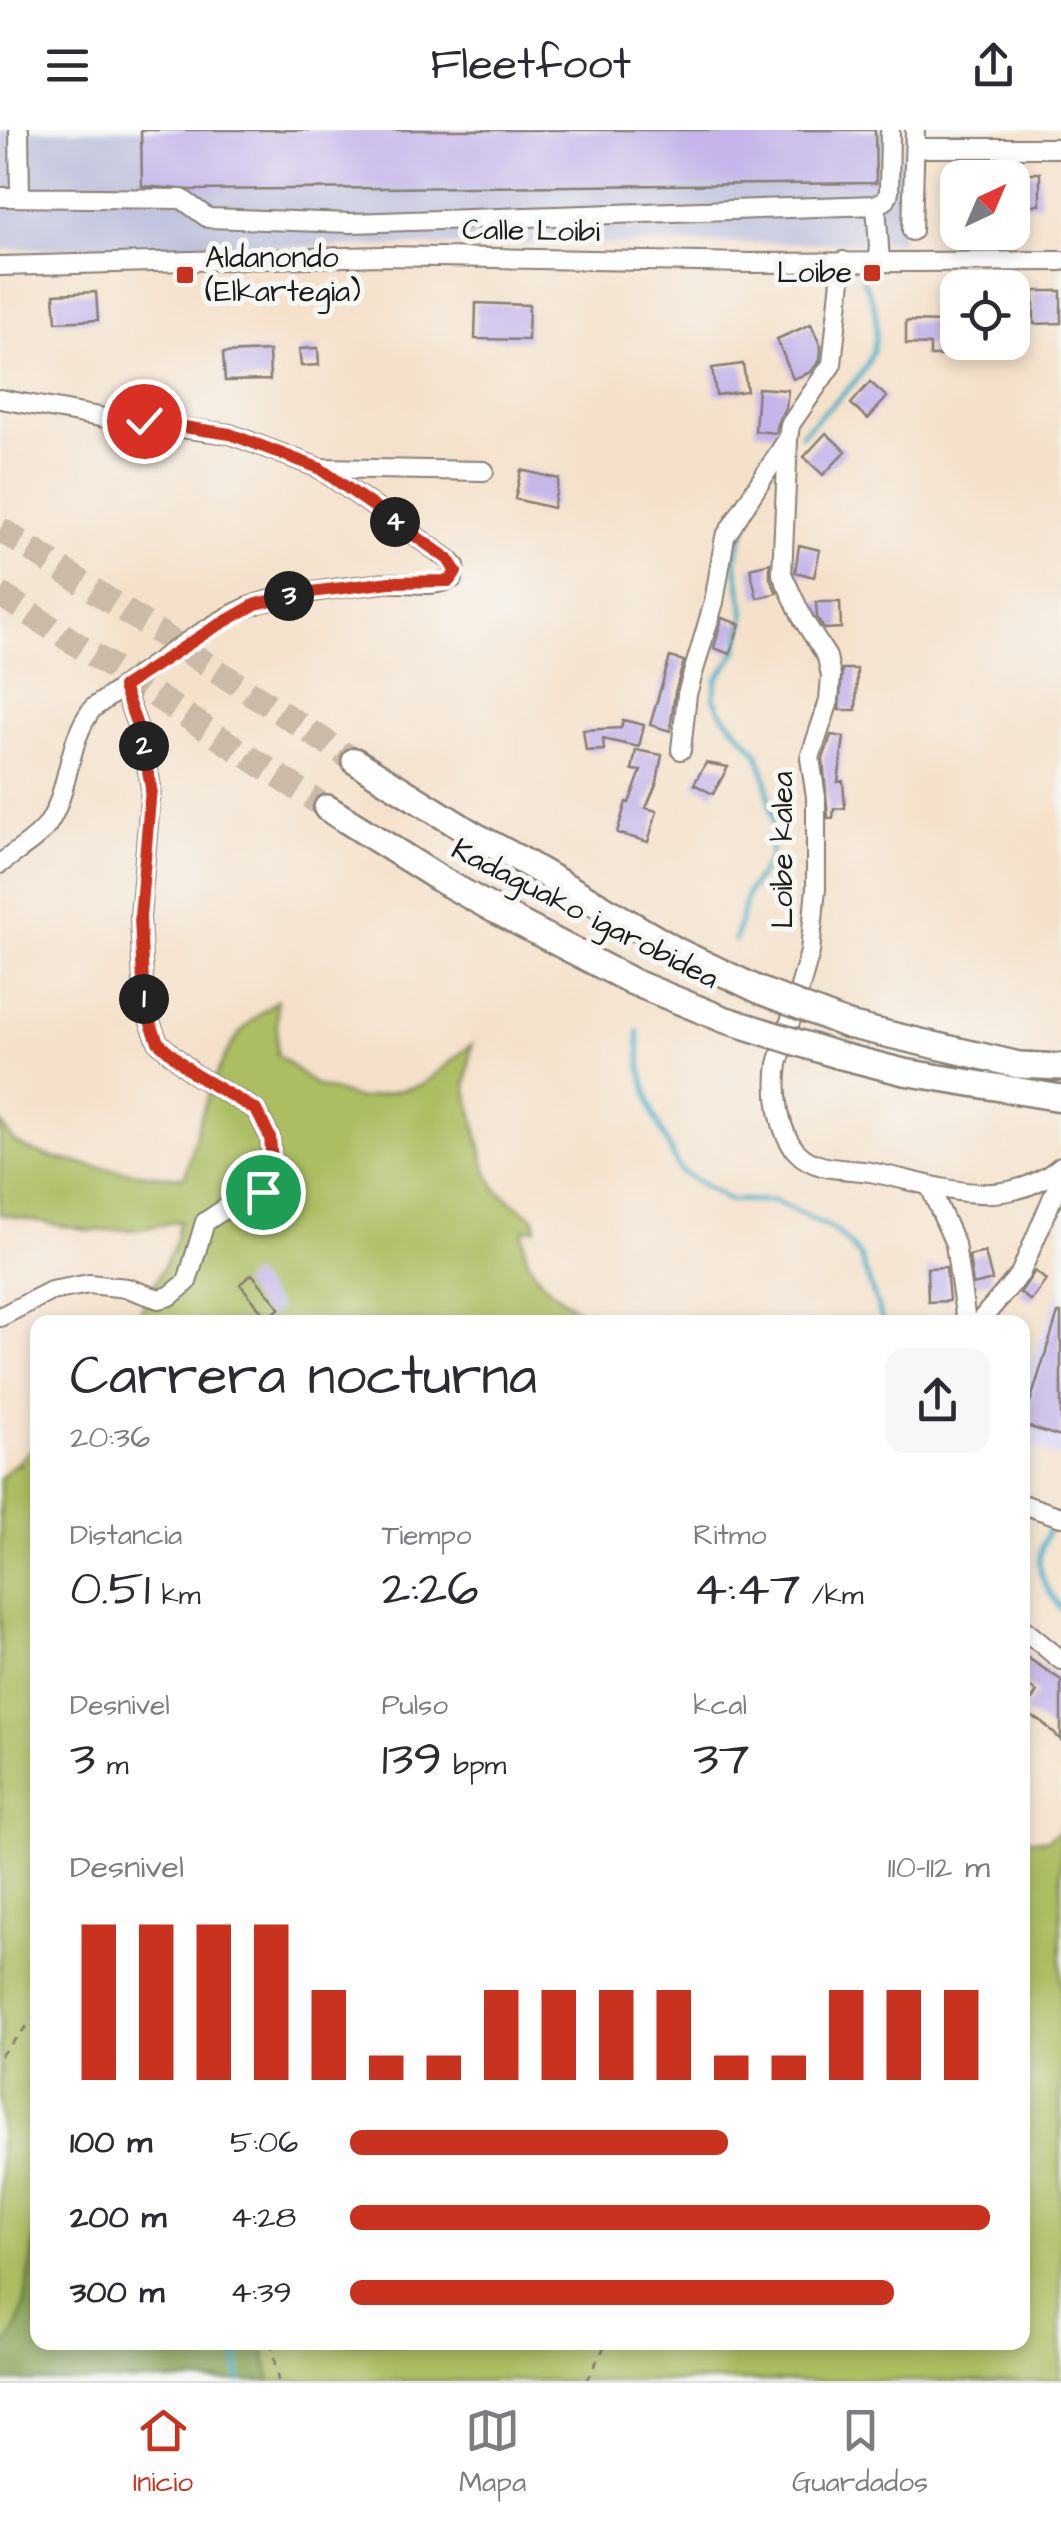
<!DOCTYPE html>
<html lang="es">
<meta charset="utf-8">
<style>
body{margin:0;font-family:"Architects Daughter",sans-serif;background:#f7f7f7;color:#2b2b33;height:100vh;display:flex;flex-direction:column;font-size:38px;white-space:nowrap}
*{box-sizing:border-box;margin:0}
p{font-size:32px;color:#7c7c81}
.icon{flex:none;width:55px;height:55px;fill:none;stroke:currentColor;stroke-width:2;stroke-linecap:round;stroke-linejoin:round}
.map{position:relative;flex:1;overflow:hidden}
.side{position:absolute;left:30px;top:1185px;width:1000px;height:1035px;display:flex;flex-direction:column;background:#fff;border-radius:20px;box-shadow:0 5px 15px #0003}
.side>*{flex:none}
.needle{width:65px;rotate:44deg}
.buttons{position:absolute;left:940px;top:30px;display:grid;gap:20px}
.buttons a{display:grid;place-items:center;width:90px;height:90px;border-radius:20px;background:#fff;box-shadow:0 5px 15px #0003;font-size:50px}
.pin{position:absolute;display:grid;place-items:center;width:85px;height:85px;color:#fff;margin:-42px;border:5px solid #fff;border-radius:50%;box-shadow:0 2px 10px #0007}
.km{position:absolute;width:50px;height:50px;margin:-25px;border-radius:50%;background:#222;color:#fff;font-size:28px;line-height:50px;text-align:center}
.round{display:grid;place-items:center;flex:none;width:105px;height:105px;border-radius:20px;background:#f7f7f7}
.head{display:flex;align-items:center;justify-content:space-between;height:170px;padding:0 40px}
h1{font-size:55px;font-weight:600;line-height:75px}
.metrics{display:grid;grid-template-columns:repeat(3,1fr);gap:15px;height:170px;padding:10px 40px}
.metrics div{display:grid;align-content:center}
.metrics b{font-size:50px;font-weight:600}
.metrics small{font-size:28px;font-weight:400}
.metrics p{font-size:28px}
.chart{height:280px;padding:20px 40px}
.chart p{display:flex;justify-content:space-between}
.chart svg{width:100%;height:180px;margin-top:10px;stroke:#c8321e;stroke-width:6}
ul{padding:0 40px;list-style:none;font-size:32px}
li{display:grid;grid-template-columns:160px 120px 1fr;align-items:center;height:75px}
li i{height:25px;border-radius:12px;background:#c8321e}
header{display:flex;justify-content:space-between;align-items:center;height:130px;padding:0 40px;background:#fff;font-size:45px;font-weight:600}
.menu{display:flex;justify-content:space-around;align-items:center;height:140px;border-top:2px solid #e1e1e2;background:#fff;font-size:28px;color:#7c7c81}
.menu a{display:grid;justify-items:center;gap:5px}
.menu .active{color:#c8321e}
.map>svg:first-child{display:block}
.built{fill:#d9d7f7}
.industrial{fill:#c0c2dd}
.green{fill:#acbe62;stroke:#646d3f;stroke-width:2.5}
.forest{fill:#89a558;stroke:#52603a;stroke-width:2.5}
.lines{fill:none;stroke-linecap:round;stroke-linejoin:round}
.stream{stroke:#46aec6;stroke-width:5}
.building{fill:#c5b5ea}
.highway-tunnel{stroke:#cabaa7;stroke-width:25;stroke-dasharray:25 12;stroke-linecap:butt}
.minor-casing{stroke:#887e73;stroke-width:22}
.highway-casing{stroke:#887e73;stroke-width:30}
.path{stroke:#887e73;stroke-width:2.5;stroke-dasharray:8 8;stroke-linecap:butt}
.minor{stroke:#fff;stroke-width:18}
.highway{stroke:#fff;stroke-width:25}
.highway-bridge-casing{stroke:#887e73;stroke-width:30;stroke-linecap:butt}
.highway-bridge{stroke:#fff;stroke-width:25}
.route-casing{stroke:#fff;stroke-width:20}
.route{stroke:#c8321e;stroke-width:12}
.poi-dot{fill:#c8321e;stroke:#f6f6f2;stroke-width:4}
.labels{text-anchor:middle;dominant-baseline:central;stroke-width:10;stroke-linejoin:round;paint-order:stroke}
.street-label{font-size:30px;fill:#1c1c1c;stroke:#f6f6f2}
.poi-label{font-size:30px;fill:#1c1c1c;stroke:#f6f6f2;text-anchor:start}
</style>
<header><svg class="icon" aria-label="menu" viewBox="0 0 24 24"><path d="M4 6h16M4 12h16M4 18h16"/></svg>Fleetfoot<svg class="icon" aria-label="share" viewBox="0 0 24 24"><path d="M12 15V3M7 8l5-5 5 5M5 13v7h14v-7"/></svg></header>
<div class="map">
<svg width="1061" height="2251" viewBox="0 0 1061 2251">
<rect width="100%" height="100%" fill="#f6f6f2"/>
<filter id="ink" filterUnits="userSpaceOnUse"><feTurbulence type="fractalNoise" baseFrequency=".01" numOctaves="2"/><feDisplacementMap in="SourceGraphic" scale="20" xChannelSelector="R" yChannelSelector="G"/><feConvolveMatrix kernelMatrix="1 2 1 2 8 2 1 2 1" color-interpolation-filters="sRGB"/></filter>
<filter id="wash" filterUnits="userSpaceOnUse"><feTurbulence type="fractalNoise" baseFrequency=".0048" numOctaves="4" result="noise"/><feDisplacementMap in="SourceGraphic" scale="40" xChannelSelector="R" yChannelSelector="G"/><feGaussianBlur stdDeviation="2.25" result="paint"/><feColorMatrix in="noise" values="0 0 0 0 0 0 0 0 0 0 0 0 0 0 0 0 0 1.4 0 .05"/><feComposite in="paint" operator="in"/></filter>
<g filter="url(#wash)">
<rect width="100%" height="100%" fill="#f5e1ca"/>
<path class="built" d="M 1061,1158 L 1061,1328 L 1023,1316 L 1023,1244 L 1029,1238 Z"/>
<path class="industrial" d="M 0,0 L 902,0 L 901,112 L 0,119 Z"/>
<path class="green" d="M 277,870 L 277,924 L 315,955 L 360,969 L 422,955 L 472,914 L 466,956 L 486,1039 L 497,1060 L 535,1089 L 536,1099 L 524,1099 C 519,1147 562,1169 596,1192 L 135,1192 L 173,1118 L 180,1091 L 141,1099 L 90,1101 L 0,1084 L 0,992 C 4,998 9,1006 14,1011 C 36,1031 153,1047 185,1047 C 195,1002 212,938 241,902 C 251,890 265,880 277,870 Z
M 37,1314 L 38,2093 C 29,2127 30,2202 0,2220 L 0,1349 L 14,1334 L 21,1335 L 18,1332 Z
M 1061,1701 L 1061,2251 L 270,2251 L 263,2213 L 1022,2212 L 1023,1709 L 1046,1710 Z"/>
<path class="forest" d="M 37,2093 L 38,2212 L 263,2213 L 270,2251 L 0,2251 L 0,2220 C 30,2202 29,2127 37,2093 Z"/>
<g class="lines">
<path class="stream" d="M 801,305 C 839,263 888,241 874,175 C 871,165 864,156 862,146
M 735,810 L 748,762 L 770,730 L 773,693 L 766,649 L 757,622 L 720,581 L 714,567 L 717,549 L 737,521 L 745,485 L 735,429 L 750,384
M 638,902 L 641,940 L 653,983 L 680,1041 L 728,1070 L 775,1071 L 836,1101 L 860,1126 L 883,1192
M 1052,1393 C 1032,1432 1036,1444 1061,1479
M 235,2212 L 240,2251"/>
</g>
<g id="blocks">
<path class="building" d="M 141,0 L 875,0 L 876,53 L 190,60 L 142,56 Z
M 944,43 L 958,43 L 958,75 L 944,75 Z
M 1012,43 L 1040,43 L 1040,75 L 1012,75 Z
M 1034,161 L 1061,161 L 1061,193 L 1034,194 Z
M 96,162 L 98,190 L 56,192 L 54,164 Z
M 476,173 L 529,175 L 528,210 L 475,209 Z
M 906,191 L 947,192 L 947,199 L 957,199 L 956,226 L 930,226 L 930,215 L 906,214 Z
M 811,194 L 821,217 L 820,230 L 811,242 L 793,249 L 777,209 Z
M 318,218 L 319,235 L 301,236 L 299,219 Z
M 269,221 L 270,250 L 225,251 L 223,223 Z
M 743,234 L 747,261 L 716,265 L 712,238 Z
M 870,252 L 887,267 L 868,289 L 851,274 Z
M 758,258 L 788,260 L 786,278 L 779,289 L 776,303 L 755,301 Z
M 826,303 L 846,321 L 823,345 L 804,327 Z
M 521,340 L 559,349 L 553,378 L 515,369 Z
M 799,415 L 820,420 L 814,447 L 795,442 Z
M 770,433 L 770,448 L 777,463 L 757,468 L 750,438 Z
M 816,472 L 840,472 L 841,498 L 824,499 L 817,488 Z
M 722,488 L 740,494 L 730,524 L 714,518 Z
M 670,527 L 684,531 L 675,562 L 670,601 L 650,595 Z
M 842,539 L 857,539 L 856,580 L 839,580 Z
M 623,590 L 644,595 L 639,617 L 603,609 L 604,620 L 586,621 L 583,600 L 621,598 Z
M 831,605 L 844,607 L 838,652 L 843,651 L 845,678 L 834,679 L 833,688 L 828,688 L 823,629 Z
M 636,620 L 662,625 L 657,652 L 646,678 L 657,681 L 648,712 L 617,703 L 626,672 L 629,673 L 641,641 L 632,640 Z
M 706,633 L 728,637 L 713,664 L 694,654 Z
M 985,1122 L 992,1150 L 973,1155 L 969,1126 Z
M 946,1137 L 949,1171 L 928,1172 L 927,1138 Z
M 1035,1141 L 1046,1150 L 1031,1171 L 1020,1163 Z
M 252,1144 L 280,1178 L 267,1188 L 240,1154 Z
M 1058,1183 L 1061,1183 L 1061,1307 L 1023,1295 Z
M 1022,1524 L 1061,1550 L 1061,1610 L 1042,1592 L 1024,1582 L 1037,1562 L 1022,1552 Z"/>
</g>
</g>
<g filter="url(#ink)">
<use href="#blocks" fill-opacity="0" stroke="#887e73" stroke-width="2.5"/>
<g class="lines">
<path class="highway-tunnel" d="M 0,399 L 355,631
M 0,464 L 327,678"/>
<defs>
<path id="minor" d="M 19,0 L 20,66
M 915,18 L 1061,18
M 0,67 L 182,69 L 208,88 L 351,93 L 876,75 L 886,70 L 889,62 L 890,0
M 876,75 L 880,131
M 912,101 L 915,0
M 843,131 L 832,234 L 790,295 L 788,310 L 782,444 L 804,491 L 827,527 L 831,546 L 829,571 L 810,628 L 816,667 L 816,758 L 810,822 L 778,934 C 774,960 778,1002 797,1022 C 816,1042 845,1038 870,1042 C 936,1054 1002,1086 1061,1036
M 0,136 L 383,126 L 752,133 L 1061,131
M 0,269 L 116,290 L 230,304 L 319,338 L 484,341
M 681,620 L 687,564 L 714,472 L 725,407 L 787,310
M 0,734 C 15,722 38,709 48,694 C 71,658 66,612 93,578 C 133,550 220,483 263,472 C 303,462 344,457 385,453 C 407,451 434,459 453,448 L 455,436 L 448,429 L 319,338
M 930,1057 L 955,1114 L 966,1192
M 0,1187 L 51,1161 L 89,1154 L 127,1158 L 159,1169 L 170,1166 L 187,1152 L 205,1092 L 238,1070 L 263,1062 L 273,1045 L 270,1007 L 256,980 L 194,944 L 158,912 L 144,876 L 140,787 L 151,658 L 143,612 L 123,557
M 979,1192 L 1020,1144 L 1061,1048
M 1022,1374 L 1061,1387
M 1022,1498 L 1061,1530"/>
<path id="highway" d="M 355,631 L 474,705 L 521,730
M 327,678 L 443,751 L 495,780
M 848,895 L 1019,935 L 1061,937
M 837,925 L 904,942 L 1061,968"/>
</defs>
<use href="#minor" class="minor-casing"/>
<use href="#highway" class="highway-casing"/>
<path class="path" d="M 0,1926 L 38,1884
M 271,2212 L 278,2251
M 586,2251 L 607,2212"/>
<use href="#minor" class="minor"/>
<use href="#highway" class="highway"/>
<defs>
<path id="highway-bridge" d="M 521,730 L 677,821 L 761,861 L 848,895
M 495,780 L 633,852 L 723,889 L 837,925"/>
</defs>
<use href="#highway-bridge" class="highway-bridge-casing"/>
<use href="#highway-bridge" class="highway-bridge"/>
</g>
</g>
<g class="lines" filter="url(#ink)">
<defs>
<path id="route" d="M 144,291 L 230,304 L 319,338 L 448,429 L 456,442 L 449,451 L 390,452 L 303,463 L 256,474 L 210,500 L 123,557 L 143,612 L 151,658 L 140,787 L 144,876 L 158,912 L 194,944 L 256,980 L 270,1007 L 273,1045 L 263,1062"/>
</defs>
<use href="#route" class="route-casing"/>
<use href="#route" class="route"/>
</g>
<g class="poi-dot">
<rect x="862" y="133" width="20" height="20" rx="5"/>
<rect x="175" y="135" width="20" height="20" rx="5"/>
</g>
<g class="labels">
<g class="street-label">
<text transform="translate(531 101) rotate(1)">Calle Loibi</text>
<text transform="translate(783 720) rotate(-90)">Loibe kalea</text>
<text transform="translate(585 784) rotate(27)">Kadaguako igarobidea</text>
</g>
<g class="poi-label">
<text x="205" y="128">Aldanondo<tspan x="205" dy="34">(Elkartegia)</tspan></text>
<text x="852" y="143" text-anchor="end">Loibe</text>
</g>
</g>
</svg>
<div class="buttons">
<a><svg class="needle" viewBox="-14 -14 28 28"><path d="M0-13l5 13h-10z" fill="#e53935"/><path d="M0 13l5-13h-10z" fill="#7c7c81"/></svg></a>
<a><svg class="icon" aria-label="locate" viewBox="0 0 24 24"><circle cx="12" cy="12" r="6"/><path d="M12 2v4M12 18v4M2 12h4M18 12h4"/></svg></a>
</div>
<div class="pin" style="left:263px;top:1062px;background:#1e9e55"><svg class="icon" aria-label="arrive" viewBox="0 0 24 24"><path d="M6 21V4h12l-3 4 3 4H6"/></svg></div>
<div class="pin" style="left:144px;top:291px;background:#d93025"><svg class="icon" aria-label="check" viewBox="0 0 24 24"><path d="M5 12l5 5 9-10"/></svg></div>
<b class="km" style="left:144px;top:869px">1</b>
<b class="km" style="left:144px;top:616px">2</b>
<b class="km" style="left:289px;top:466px">3</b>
<b class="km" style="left:395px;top:392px">4</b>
<section class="side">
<div class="head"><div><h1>Carrera nocturna</h1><p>20:36</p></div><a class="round"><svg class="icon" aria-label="share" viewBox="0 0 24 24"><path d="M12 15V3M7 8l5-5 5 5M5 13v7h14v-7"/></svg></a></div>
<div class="metrics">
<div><p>Distancia</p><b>0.51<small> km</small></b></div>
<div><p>Tiempo</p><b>2:26</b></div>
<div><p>Ritmo</p><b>4:47<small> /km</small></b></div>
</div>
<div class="metrics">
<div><p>Desnivel</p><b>3<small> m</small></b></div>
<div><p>Pulso</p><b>139<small> bpm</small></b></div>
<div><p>kcal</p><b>37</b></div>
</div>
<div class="chart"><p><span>Desnivel</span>110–112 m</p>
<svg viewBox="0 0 160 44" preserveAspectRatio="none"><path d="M5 44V6M15 44V6M25 44V6M35 44V6M45 44V22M55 44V38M65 44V38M75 44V22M85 44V22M95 44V22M105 44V22M115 44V38M125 44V38M135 44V22M145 44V22M155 44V22"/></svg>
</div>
<ul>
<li><b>100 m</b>5:06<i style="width:59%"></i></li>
<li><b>200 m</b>4:28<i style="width:100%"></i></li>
<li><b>300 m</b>4:39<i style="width:85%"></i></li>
</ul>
</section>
</div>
<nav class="menu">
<a class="active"><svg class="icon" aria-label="home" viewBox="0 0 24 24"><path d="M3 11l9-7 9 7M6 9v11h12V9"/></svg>Inicio</a>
<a><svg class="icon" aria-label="map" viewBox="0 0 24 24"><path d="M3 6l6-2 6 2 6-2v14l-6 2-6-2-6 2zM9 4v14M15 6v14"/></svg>Mapa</a>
<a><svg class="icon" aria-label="saved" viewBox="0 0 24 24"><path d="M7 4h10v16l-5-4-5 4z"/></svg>Guardados</a>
</nav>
